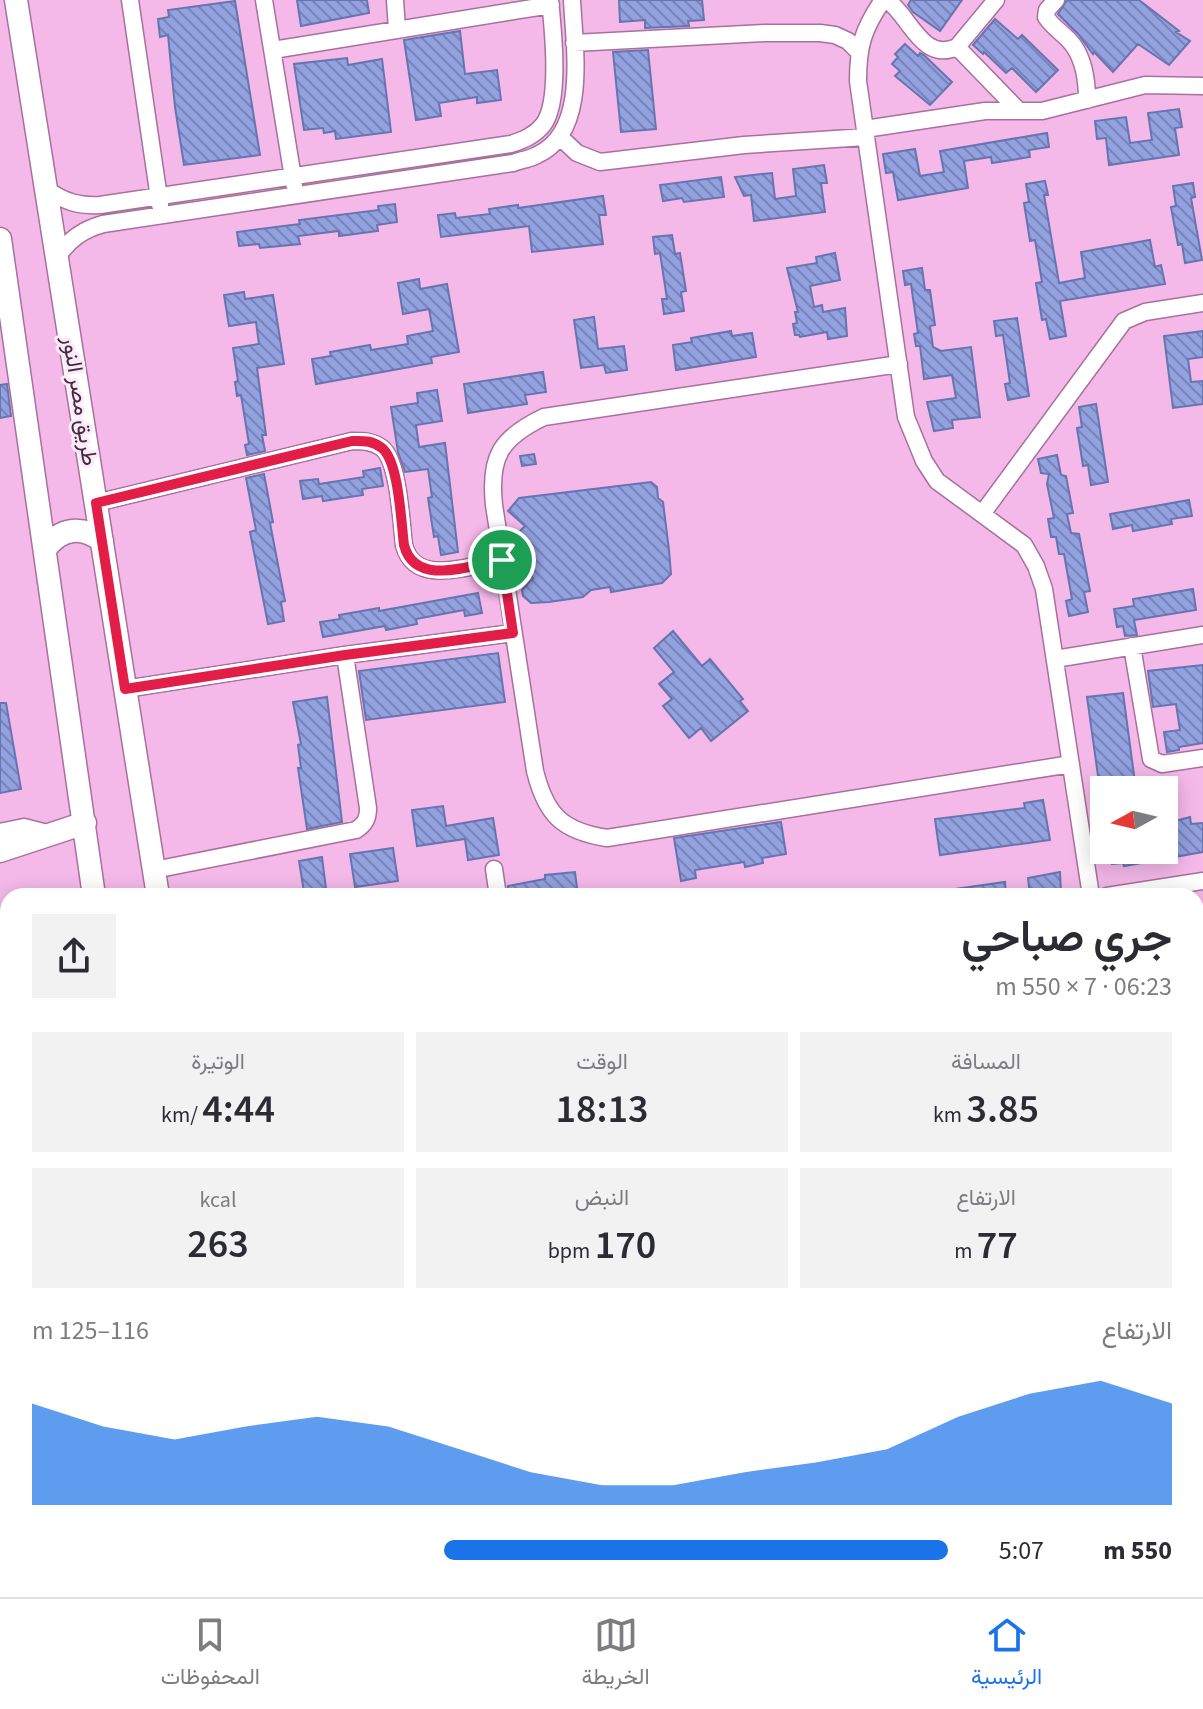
<!DOCTYPE html>
<html lang="ar">
<meta charset="utf-8">
<style>
body{margin:0;font-family:"Source Sans 3",Vazirmatn,sans-serif;background:#f2f2f3;color:#2b2b33;direction:rtl;height:100vh;display:flex;flex-direction:column;font-size:30px;white-space:nowrap}
*{box-sizing:border-box;margin:0}
p{font-size:26px;color:#7c7c81}
.icon{flex:none;width:44px;height:44px;fill:none;stroke:currentColor;stroke-width:2;stroke-linecap:round;stroke-linejoin:round}
.map{position:relative;flex:1;overflow:hidden;direction:ltr}
.panel{position:absolute;left:0px;top:888px;width:1204px;height:710px;display:flex;flex-direction:column;background:#fff;border-radius:24px 24px 0 0;box-shadow:0 4px 20px #0003;direction:rtl}
.panel>*{flex:none}
.needle{width:52px;rotate:262deg}
.controls{position:absolute;left:1090px;top:776px;display:grid;gap:16px}
.controls a{display:grid;place-items:center;width:88px;height:88px;border-radius:0px;background:#fff;box-shadow:0 4px 20px #0003;font-size:40px}
.pin{position:absolute;display:grid;place-items:center;width:68px;height:68px;color:#fff;margin:-34px;border:4px solid #fff;border-radius:50%;box-shadow:0 2px 8px #0007}
.round{display:grid;place-items:center;flex:none;width:84px;height:84px;border-radius:0px;background:#f2f2f3}
.head{display:flex;align-items:center;justify-content:space-between;height:136px;padding:0 32px}
h1{font-size:44px;font-weight:600;line-height:60px}
.stats{display:grid;grid-template-columns:repeat(3,1fr);gap:12px;height:136px;padding:8px 32px}
.stats div{display:grid;align-content:center;border-radius:0px;background:#f2f2f3;text-align:center}
.stats b{font-size:40px;font-weight:600}
.stats small{font-size:22px;font-weight:400}
.stats p{font-size:22px}
.chart{height:224px;padding:16px 32px}
.chart p{display:flex;justify-content:space-between}
.chart svg{width:100%;height:144px;margin-top:8px;fill:#1a73e8;opacity:.7}
ul{padding:0 32px;list-style:none;font-size:26px}
li{display:grid;grid-template-columns:128px 96px 1fr;align-items:center;height:60px}
li i{height:20px;border-radius:10px;background:#1a73e8}
.tab-bar{display:flex;justify-content:space-around;align-items:center;height:112px;border-top:2px solid #e1e1e2;background:#fff;font-size:22px;color:#7c7c81}
.tab-bar a{display:grid;justify-items:center;gap:4px}
.tab-bar .selected{color:#1a73e8}
.map>svg:first-child{display:block}
.building{fill:url(#building-back-hatch);stroke:#6674af;stroke-width:2}
.lines{fill:none;stroke-linecap:round;stroke-linejoin:round}
.street-casing{stroke:#a7709d;stroke-width:19}
.secondary-casing{stroke:#a7709d;stroke-width:25}
.street{stroke:#fff;stroke-width:16}
.secondary{stroke:#fff;stroke-width:22}
.route-casing{stroke:#fff;stroke-width:16}
.route{stroke:#e11d48;stroke-width:10}
.labels{text-anchor:middle;dominant-baseline:central;stroke-width:6;stroke-linejoin:round;paint-order:stroke}
.street-label{font-size:22px;fill:#422b3e;stroke:#fceaf8}
</style>
<div class="map">
<svg width="1203" height="1597" viewBox="0 0 1203 1597">
<defs>
<pattern id="building-back-hatch" width="6" height="6" patternUnits="userSpaceOnUse" patternTransform="scale(2)"><rect width="6" height="6" fill="#92a1e0"/><path d="M-1 5l2 2M0 0l6 6M5-1l2 2" fill="none" stroke="#7983b7"/></pattern>
</defs>
<rect width="100%" height="100%" fill="#f5b9e9"/>
<path class="building" d="M 297,0 L 367,0 L 369,13 L 301,26 Z
M 619,0 L 702,0 L 704,20 L 688,21 L 689,26 L 645,28 L 645,20 L 620,22 Z
M 911,0 L 962,0 L 940,31 L 913,12 L 908,5 Z
M 1067,0 L 1139,0 L 1179,31 L 1176,32 L 1190,41 L 1169,65 L 1138,44 L 1113,72 L 1094,52 L 1093,54 L 1078,34 L 1058,14 Z
M 235,1 L 260,155 L 184,165 L 175,107 L 168,35 L 160,37 L 158,19 L 169,17 L 168,10 Z
M 995,19 L 1018,39 L 1022,35 L 1058,70 L 1036,92 L 1012,68 L 1006,73 L 984,52 L 983,54 L 973,45 Z
M 460,31 L 465,74 L 497,70 L 501,100 L 477,103 L 477,97 L 439,103 L 441,116 L 416,120 L 404,40 Z
M 905,44 L 918,56 L 920,53 L 924,55 L 952,82 L 930,105 L 895,76 L 900,71 L 892,64 L 898,57 L 895,54 Z
M 648,50 L 656,129 L 621,132 L 613,52 Z
M 347,58 L 348,65 L 382,59 L 391,132 L 336,139 L 335,131 L 324,133 L 323,128 L 304,130 L 294,64 Z
M 1179,109 L 1182,127 L 1175,128 L 1179,155 L 1109,165 L 1106,138 L 1097,139 L 1095,121 L 1126,117 L 1130,143 L 1152,140 L 1148,113 Z
M 1047,133 L 1049,147 L 1029,150 L 1030,157 L 992,163 L 991,157 L 964,161 L 968,188 L 898,200 L 893,172 L 886,173 L 883,154 L 915,149 L 920,176 L 944,172 L 940,151 Z
M 824,165 L 827,183 L 821,183 L 825,212 L 754,221 L 751,195 L 744,196 L 735,177 L 772,173 L 775,199 L 796,196 L 793,169 Z
M 721,177 L 724,197 L 684,202 L 682,198 L 663,201 L 660,185 Z
M 1045,181 L 1048,195 L 1044,195 L 1059,283 L 1085,278 L 1081,252 L 1150,240 L 1155,267 L 1161,265 L 1165,284 L 1060,301 L 1066,336 L 1050,339 L 1046,319 L 1042,320 L 1036,283 L 1042,282 L 1035,240 L 1030,241 L 1024,203 L 1029,202 L 1026,184 Z
M 1193,183 L 1195,197 L 1191,198 L 1202,260 L 1185,263 L 1182,244 L 1178,245 L 1171,207 L 1176,206 L 1173,186 Z
M 603,196 L 606,215 L 599,215 L 603,244 L 532,252 L 529,226 L 441,237 L 438,215 L 455,213 L 456,218 L 490,214 L 489,209 L 518,205 L 518,208 Z
M 395,204 L 397,222 L 377,225 L 378,231 L 339,236 L 339,231 L 298,236 L 300,244 L 260,248 L 259,244 L 239,246 L 237,232 L 300,224 L 299,220 L 379,210 L 378,206 Z
M 672,235 L 675,254 L 680,253 L 686,291 L 681,292 L 684,311 L 664,314 L 662,299 L 667,299 L 660,253 L 655,254 L 653,237 Z
M 835,253 L 840,280 L 810,286 L 814,307 L 822,305 L 823,312 L 845,308 L 847,336 L 828,339 L 827,332 L 800,337 L 799,335 L 795,335 L 793,324 L 797,323 L 795,312 L 798,312 L 787,268 L 817,263 L 816,257 Z
M 922,268 L 925,290 L 930,290 L 935,325 L 930,326 L 933,347 L 941,351 L 971,347 L 980,417 L 952,420 L 953,428 L 934,431 L 927,402 L 956,398 L 952,375 L 924,379 L 920,346 L 916,346 L 914,334 L 918,333 L 911,284 L 905,285 L 903,271 Z
M 419,279 L 420,289 L 447,284 L 459,352 L 431,357 L 432,363 L 316,384 L 312,359 L 331,356 L 330,352 L 370,345 L 371,350 L 408,344 L 407,336 L 433,331 L 429,309 L 403,314 L 398,283 Z
M 244,292 L 245,299 L 273,295 L 284,364 L 257,368 L 266,435 L 262,435 L 265,451 L 247,455 L 245,445 L 249,444 L 241,395 L 237,396 L 235,382 L 238,381 L 233,348 L 259,344 L 256,322 L 229,326 L 224,295 Z
M 594,317 L 598,349 L 624,346 L 627,370 L 606,373 L 604,365 L 581,368 L 574,320 Z
M 1017,318 L 1029,396 L 1008,400 L 1005,384 L 1010,383 L 1003,335 L 996,336 L 994,321 Z
M 731,331 L 732,336 L 752,333 L 756,357 L 676,370 L 673,345 L 692,342 L 691,338 Z
M 1203,331 L 1203,357 L 1188,359 L 1191,382 L 1203,381 L 1203,404 L 1173,408 L 1164,336 Z
M 543,372 L 546,392 L 525,395 L 527,404 L 468,413 L 464,384 Z
M 7,384 L 11,416 L 0,418 L 0,385 Z
M 437,390 L 442,421 L 416,425 L 419,447 L 445,443 L 458,552 L 441,555 L 438,536 L 434,537 L 428,498 L 432,497 L 428,469 L 405,472 L 398,452 L 391,407 L 418,403 L 417,393 Z
M 1096,404 L 1108,482 L 1091,485 L 1088,465 L 1083,466 L 1077,428 L 1082,427 L 1079,407 Z
M 534,454 L 536,464 L 522,466 L 520,456 Z
M 1057,455 L 1061,475 L 1066,476 L 1073,513 L 1067,514 L 1071,533 L 1079,534 L 1090,591 L 1084,592 L 1088,612 L 1069,616 L 1066,601 L 1072,599 L 1064,554 L 1059,554 L 1056,537 L 1051,537 L 1048,519 L 1054,518 L 1047,484 L 1049,474 L 1041,473 L 1038,459 Z
M 380,468 L 383,486 L 362,489 L 363,495 L 323,501 L 322,496 L 303,499 L 300,481 L 318,479 L 319,484 L 364,477 L 363,471 Z
M 264,474 L 273,522 L 270,523 L 285,601 L 281,602 L 284,621 L 268,624 L 250,532 L 256,530 L 246,478 Z
M 651,482 L 657,487 L 658,498 L 663,502 L 669,550 L 671,574 L 662,583 L 611,592 L 610,587 L 591,590 L 583,597 L 549,602 L 531,603 L 523,596 L 522,590 L 533,578 L 522,568 L 517,534 L 525,526 L 508,511 L 519,498 Z
M 1189,500 L 1192,516 L 1171,519 L 1172,524 L 1133,531 L 1132,525 L 1113,529 L 1110,514 Z
M 1193,589 L 1196,610 L 1134,620 L 1137,635 L 1125,636 L 1123,626 L 1117,627 L 1114,609 L 1134,606 L 1133,599 Z
M 478,593 L 482,613 L 465,616 L 464,610 L 416,619 L 417,624 L 386,630 L 385,626 L 323,637 L 320,622 L 340,619 L 339,615 L 379,608 L 379,611 Z
M 673,631 L 702,666 L 710,659 L 743,699 L 740,701 L 748,711 L 711,741 L 701,728 L 689,738 L 663,706 L 672,699 L 659,684 L 674,672 L 654,648 Z
M 498,653 L 505,702 L 366,720 L 359,671 Z
M 1203,665 L 1203,743 L 1179,747 L 1179,750 L 1167,752 L 1164,732 L 1180,730 L 1176,704 L 1153,707 L 1148,671 Z
M 1123,693 L 1136,790 L 1100,790 L 1087,697 Z
M 327,697 L 342,822 L 307,829 L 298,768 L 301,768 L 298,745 L 301,744 L 293,702 Z
M 0,703 L 6,703 L 21,789 L 0,793 Z
M 1043,800 L 1050,840 L 940,855 L 935,819 L 1025,808 L 1024,803 Z
M 443,806 L 446,826 L 493,818 L 499,855 L 468,860 L 465,839 L 417,846 L 412,810 Z
M 1190,817 L 1191,824 L 1203,823 L 1203,852 L 1124,866 L 1123,863 L 1112,864 L 1110,850 L 1164,850 L 1164,824 Z
M 781,822 L 786,854 L 762,858 L 763,863 L 745,867 L 744,862 L 695,870 L 696,878 L 681,881 L 674,838 Z
M 393,848 L 398,881 L 355,887 L 350,854 Z
M 322,857 L 326,889 L 304,892 L 299,861 Z
M 575,872 L 578,896 L 509,896 L 508,886 L 545,879 L 545,875 Z
M 1060,872 L 1061,894 L 1030,896 L 1028,878 Z
M 1005,882 L 1006,896 L 954,896 L 954,889 Z"/>
<g class="lines">
<defs>
<path id="street" d="M 130,0 L 160,205
M 264,0 L 294,184
M 395,0 L 397,30
M 883,0 C 863,29 858,46 858,81 L 906,417 L 924,461 L 937,481 L 1024,545 L 1036,566 L 1044,589 L 1091,896
M 887,0 C 910,16 922,63 957,47 L 996,0
M 1056,0 L 1047,10 L 1046,17 C 1053,28 1065,34 1073,45 C 1084,60 1087,81 1087,100
M 574,43 L 765,33 L 820,33 L 835,35 L 848,41 L 858,51
M 957,47 L 1019,111
M 273,50 L 551,5
M 865,129 L 985,111 L 1042,111 L 1145,85 L 1203,86
M 560,137 L 577,153 L 600,162 L 744,145 L 866,137
M 46,189 C 65,202 78,206 100,205 L 511,144 C 523,140 534,136 543,125 C 561,102 553,30 550,0
M 57,257 C 70,239 82,230 103,224 L 513,163 C 521,160 530,159 537,155 C 589,132 574,46 572,0
M 899,364 L 544,417 C 500,438 489,457 494,505 L 535,771 C 546,815 562,831 607,838 L 1071,764
M 96,503 L 352,441 C 363,441 372,441 382,448 C 399,462 401,522 404,545 C 415,588 471,565 502,560
M 982,514 L 1124,321 L 1145,312 L 1203,303
M 1132,646 L 1151,759 L 1162,764 L 1203,758
M 1055,659 L 1203,635
M 125,689 L 345,655 L 513,633
M 0,832 L 24,827 L 51,834
M 494,869 L 498,896
M 154,870 L 356,830 C 365,824 368,819 368,808 L 345,655
M 1107,896 L 1203,881
M 0,951 L 8,948
M 1196,980 L 1203,979
M 1196,1104 L 1203,1103
M 0,1294 L 8,1343
M 1196,1334 L 1203,1332
M 1196,1455 L 1203,1454
M 48,1590 L 49,1597
M 665,1590 L 667,1597
M 996,1597 L 1046,1590"/>
<path id="secondary" d="M 16,0 L 158,896
M 0,239 L 94,896
M 46,548 C 61,528 82,525 102,541
M 0,851 L 85,823
M 0,927 L 8,924
M 206,1590 L 207,1597
M 269,1590 L 271,1597"/>
</defs>
<use href="#street" class="street-casing"/>
<use href="#secondary" class="secondary-casing"/>
<use href="#street" class="street"/>
<use href="#secondary" class="secondary"/>
</g>
<g class="lines">
<defs>
<path id="route" d="M 352,441 C 363,441 372,440 382,448 C 399,462 401,522 404,545 C 415,588 471,565 502,560 L 513,633 L 345,655 L 125,689 L 96,503 Z"/>
</defs>
<use href="#route" class="route-casing"/>
<use href="#route" class="route"/>
</g>
<g class="labels">
<g class="street-label">
<text transform="translate(80 401) rotate(81)">طريق مصر النور</text>
</g>
</g>
</svg>
<div class="controls">
<a><svg class="needle" viewBox="-14 -14 28 28"><path d="M0-13l5 13h-10z" fill="#e53935"/><path d="M0 13l5-13h-10z" fill="#7c7c81"/></svg></a>
</div>
<div class="pin" style="left:502px;top:560px;background:#1e9e55"><svg class="icon" aria-label="arrive" viewBox="0 0 24 24"><path d="M6 21V4h12l-3 4 3 4H6"/></svg></div>
<section class="panel">
<div class="head"><div><h1>جري صباحي</h1><p>06:23 · 7 × 550 m</p></div><a class="round"><svg class="icon" aria-label="share" viewBox="0 0 24 24"><path d="M12 15V3M7 8l5-5 5 5M5 13v7h14v-7"/></svg></a></div>
<div class="stats">
<div><p>المسافة</p><b>3.85<small> km</small></b></div>
<div><p>الوقت</p><b>18:13</b></div>
<div><p>الوتيرة</p><b>4:44<small> /km</small></b></div>
</div>
<div class="stats">
<div><p>الارتفاع</p><b>77<small> m</small></b></div>
<div><p>النبض</p><b>170<small> bpm</small></b></div>
<div><p>kcal</p><b>263</b></div>
</div>
<div class="chart"><p><span>الارتفاع</span>116–125 m</p>
<svg viewBox="0 0 160 44" preserveAspectRatio="none"><path d="M0 44V13L10 20L20 24L30 20L40 17L50 20L60 27L70 34L80 38L90 38L100 34L110 31L120 27L130 17L140 10L150 6L160 13V44z"/></svg>
</div>
<ul>
<li><b>550 m</b>5:07<i style="width:55%"></i></li>
</ul>
</section>
</div>
<nav class="tab-bar">
<a class="selected"><svg class="icon" aria-label="home" viewBox="0 0 24 24"><path d="M3 11l9-7 9 7M6 9v11h12V9"/></svg>الرئيسية</a>
<a><svg class="icon" aria-label="map" viewBox="0 0 24 24"><path d="M3 6l6-2 6 2 6-2v14l-6 2-6-2-6 2zM9 4v14M15 6v14"/></svg>الخريطة</a>
<a><svg class="icon" aria-label="saved" viewBox="0 0 24 24"><path d="M7 4h10v16l-5-4-5 4z"/></svg>المحفوظات</a>
</nav>
